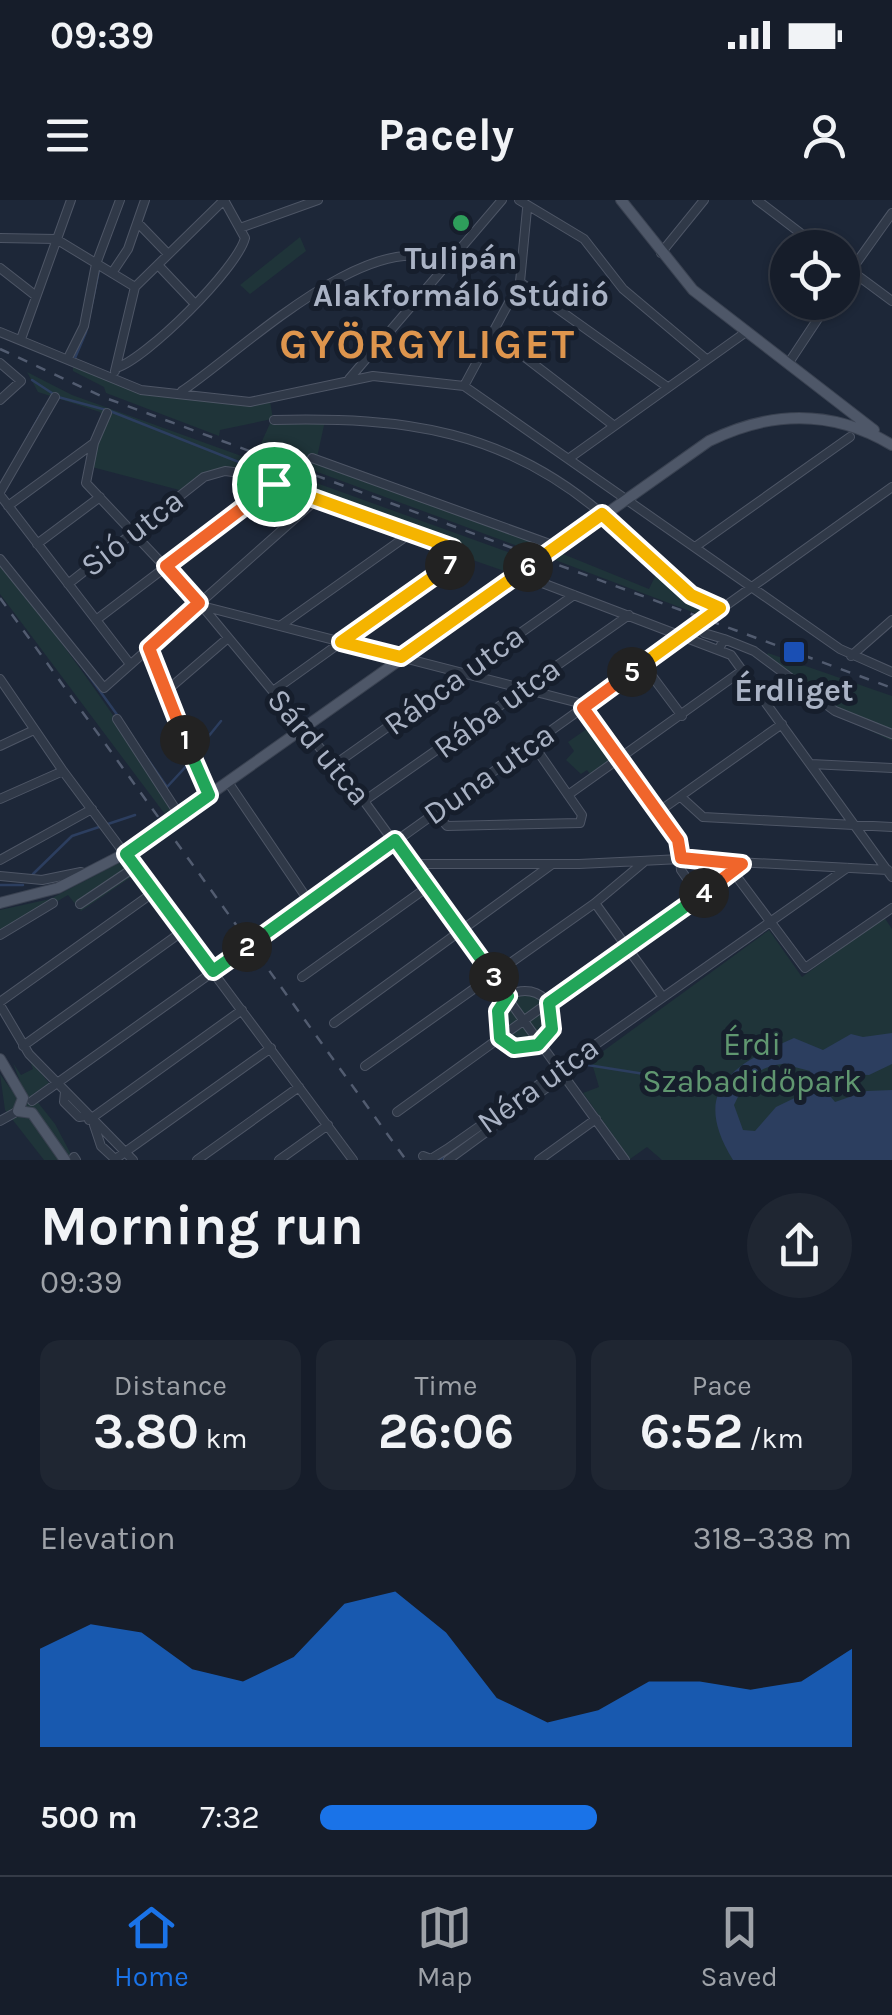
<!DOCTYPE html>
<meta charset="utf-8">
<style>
body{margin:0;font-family:Karla,sans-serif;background:#1f2632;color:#f1f3f6;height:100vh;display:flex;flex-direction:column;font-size:38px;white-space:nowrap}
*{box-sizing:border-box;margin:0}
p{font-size:32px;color:#9ea2a8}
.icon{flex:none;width:55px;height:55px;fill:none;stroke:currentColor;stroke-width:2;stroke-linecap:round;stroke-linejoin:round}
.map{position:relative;height:960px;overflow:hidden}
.side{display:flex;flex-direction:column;background:#161d2a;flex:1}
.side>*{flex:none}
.tools{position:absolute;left:770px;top:30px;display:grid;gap:20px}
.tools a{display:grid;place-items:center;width:90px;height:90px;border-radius:50%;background:#161d2a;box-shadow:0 2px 8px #0004,0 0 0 2px #353b47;font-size:50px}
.pin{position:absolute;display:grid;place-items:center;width:85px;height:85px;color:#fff;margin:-42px;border:5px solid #fff;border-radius:50%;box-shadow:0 2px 10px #0007}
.km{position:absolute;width:50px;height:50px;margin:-25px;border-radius:50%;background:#222;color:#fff;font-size:28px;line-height:50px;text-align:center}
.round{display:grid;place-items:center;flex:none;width:105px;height:105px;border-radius:52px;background:#1f2632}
.overview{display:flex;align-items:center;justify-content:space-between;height:170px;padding:0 40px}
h1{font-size:55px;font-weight:700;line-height:75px}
.metrics{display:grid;grid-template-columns:repeat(3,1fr);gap:15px;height:170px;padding:10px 40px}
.metrics div{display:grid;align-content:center;border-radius:20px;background:#1f2632;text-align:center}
.metrics b{font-size:50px;font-weight:700}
.metrics small{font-size:28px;font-weight:400}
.metrics p{font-size:28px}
.chart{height:280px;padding:20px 40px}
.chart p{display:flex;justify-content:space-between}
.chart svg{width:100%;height:180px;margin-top:10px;fill:#1a73e8;opacity:.7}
ul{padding:0 40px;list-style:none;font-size:32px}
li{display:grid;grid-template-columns:160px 120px 1fr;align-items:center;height:75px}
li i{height:25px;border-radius:12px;background:#1a73e8}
.status{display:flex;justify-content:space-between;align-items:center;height:70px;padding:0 50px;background:#161d2a;direction:ltr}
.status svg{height:28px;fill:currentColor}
header{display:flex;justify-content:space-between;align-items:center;height:130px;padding:0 40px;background:#161d2a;font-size:45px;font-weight:700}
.tab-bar{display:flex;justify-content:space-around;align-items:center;height:140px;border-top:2px solid #353b47;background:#161d2a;font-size:28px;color:#9ea2a8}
.tab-bar a{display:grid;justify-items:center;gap:5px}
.tab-bar .on{color:#1a73e8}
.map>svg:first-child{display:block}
.green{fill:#1f3439}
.water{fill:#2c3e5f;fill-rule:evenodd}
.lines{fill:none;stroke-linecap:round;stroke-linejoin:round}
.stream{stroke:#2c3e5f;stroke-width:2.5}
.minor-casing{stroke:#4e5666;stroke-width:10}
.major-casing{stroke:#3a4251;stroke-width:12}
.minor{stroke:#303948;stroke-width:8}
.major{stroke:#4e5768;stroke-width:10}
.rail{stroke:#525c70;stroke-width:2.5;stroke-dasharray:10 10;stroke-linecap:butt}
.split-1-casing{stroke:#fff;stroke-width:20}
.split-2-casing{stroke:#fff;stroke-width:20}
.split-3-casing{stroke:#fff;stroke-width:20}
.split-4-casing{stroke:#fff;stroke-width:20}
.split-5-casing{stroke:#fff;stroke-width:20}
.split-6-casing{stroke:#fff;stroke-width:20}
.split-7-casing{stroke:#fff;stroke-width:20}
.split-8-casing{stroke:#fff;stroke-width:20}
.split-1{stroke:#f0652b;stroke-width:12}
.split-2{stroke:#22a559;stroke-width:12}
.split-3{stroke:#22a559;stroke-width:12}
.split-4{stroke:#22a559;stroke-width:12}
.split-5{stroke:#f0652b;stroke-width:12}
.split-6{stroke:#f5b400;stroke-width:12}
.split-7{stroke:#f5b400;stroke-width:12}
.split-8{stroke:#f5b400;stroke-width:12}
.leisure-dot{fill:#2e9e5b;stroke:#161e2c;stroke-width:4}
.transit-dot{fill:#1a4fb4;stroke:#161e2c;stroke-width:4}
.labels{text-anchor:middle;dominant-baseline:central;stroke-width:10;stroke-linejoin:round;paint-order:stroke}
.poi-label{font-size:32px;font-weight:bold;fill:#aab3c5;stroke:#161e2c}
.street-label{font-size:32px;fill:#aab3c5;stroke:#161e2c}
.park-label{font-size:32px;fill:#609770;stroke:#161e2c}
.district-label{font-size:42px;font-weight:bold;letter-spacing:2.5px;fill:#de954d;stroke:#161e2c}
</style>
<div class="status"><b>09:39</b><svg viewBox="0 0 49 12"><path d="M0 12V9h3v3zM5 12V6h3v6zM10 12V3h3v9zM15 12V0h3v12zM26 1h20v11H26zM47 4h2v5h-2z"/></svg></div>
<header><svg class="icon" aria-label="menu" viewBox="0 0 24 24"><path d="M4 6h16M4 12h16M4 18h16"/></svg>Pacely<svg class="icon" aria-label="person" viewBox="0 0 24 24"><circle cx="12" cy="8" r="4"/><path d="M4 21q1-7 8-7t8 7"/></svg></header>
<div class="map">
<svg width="892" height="960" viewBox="0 0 892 960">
<rect width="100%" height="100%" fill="#1d2738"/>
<path class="green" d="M 300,37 L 306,51 L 250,94 L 240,85 Z
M 73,165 L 124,187 L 270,201 L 273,219 L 326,216 L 316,262 L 546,347 L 539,354 L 258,250 L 272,219 L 220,230 L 219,236 L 106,193 L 104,187 L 73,171 Z
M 27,172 L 72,195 L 522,357 L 522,366 L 510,373 L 464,357 L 467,352 L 454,347 L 455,342 L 244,263 L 183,291 L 92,267 L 104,220 L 100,212 L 38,192 Z
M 558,352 L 649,389 L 661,364 L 711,412 L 703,416 L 550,358 Z
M 0,364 C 64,443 122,524 175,611 L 167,617 L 0,394 Z
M 768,453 L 892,496 L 892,541 C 845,519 803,495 763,461 Z
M 591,526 L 614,558 L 590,574 L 587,570 L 581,574 L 566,560 L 574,551 L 568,542 Z
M 125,660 L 137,673 L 81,711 L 68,695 L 0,735 L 0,710 L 50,699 Z
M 884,717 L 892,729 L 892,960 L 662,960 L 647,947 L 630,959 L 583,893 L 599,887 L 591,860 L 769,730 L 802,777 Z
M496 820a29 29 0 1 1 58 0a29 29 0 1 1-58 0Z
M 29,858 L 49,883 L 32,895 L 55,924 L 74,960 L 44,960 L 5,910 L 0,874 L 12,891 L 21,884 L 13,863 L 21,875 L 33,869 Z"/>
<path class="water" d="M 892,833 L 892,864 L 869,875 L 842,874 L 827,892 L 835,902 L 867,891 L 892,890 L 892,960 L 733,960 C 689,889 734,864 794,838 L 823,850 L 851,834 L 863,837 ZM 783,864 L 810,871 L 813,880 L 809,891 L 776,907 L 755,931 L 743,930 L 734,905 C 746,880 755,867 783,864 Z"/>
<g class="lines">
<path class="stream" d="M 75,158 L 86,132 L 99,70
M 32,180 L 58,197 L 110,211 L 304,288
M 26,240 L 44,208
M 84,469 L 118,516
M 142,551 L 167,587 L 192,560
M 195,553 L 221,521
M 108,624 L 135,615
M 33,674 L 72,636 L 99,627
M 0,685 L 23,685
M 575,863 L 676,879 L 718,893
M 440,960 L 458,946"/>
<defs>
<path id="minor" d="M 519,0 L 584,39 L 623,89 L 705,158
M 757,0 L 820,48
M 138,23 L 168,54
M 240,28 L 318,0
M 0,38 L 56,39 L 135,87
M 661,53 L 704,0
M 842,64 L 892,101
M 158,65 L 195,104
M 0,68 L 36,96
M 112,73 L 128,49 L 145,0
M 520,82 L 666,186
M 842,83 L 892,13
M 0,132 L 141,190 L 250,202 L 373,176 L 464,186 L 840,449 L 892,472
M 492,132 L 613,225
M 21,139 L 71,0
M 68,158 L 84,126 L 96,64 L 120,0
M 0,163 L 21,181 L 0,200
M 788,164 L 829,102
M 116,168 C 146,159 237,69 245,38 L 224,0 L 135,87
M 115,171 L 135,87
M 349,179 L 502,0
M 464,186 L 520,82 L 527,9
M 182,191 C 237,155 377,17 446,66
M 274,220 C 405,217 506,229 608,319 C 638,346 682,399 720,409
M 94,243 L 86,283 L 202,406 L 364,601 L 625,960
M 571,257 L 746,132
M 312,258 L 547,343 L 553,349
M 0,292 L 55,197
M 0,295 L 130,464
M 8,306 L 94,243 L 107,213
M 37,344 L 100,297
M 695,347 L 850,237
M 0,359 L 104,488 L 317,299
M 537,381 L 731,455 L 892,677
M 68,384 L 204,277 L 225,271 L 249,274 L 456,349 L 456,360 L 273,491
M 202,406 L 579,503 L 678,640 L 681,670 L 699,696
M 96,420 L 275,284
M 280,426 L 411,333
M 704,433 L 724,439
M 149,448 L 209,595
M 719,449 L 724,439 L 754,451 L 835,511 L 892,534
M 851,456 L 892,420
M 643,464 L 682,516
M 0,479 L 63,571 L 353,960
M 164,493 L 228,438
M 117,519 L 180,616
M 0,546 L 34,530
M 811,564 L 892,568
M 334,565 L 574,395
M 228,582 L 310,703
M 568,595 L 743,470
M 681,597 L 703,617 L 892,627
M 0,599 L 63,571
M 364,601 L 629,415
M 435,612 L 447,626 L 580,623 L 582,615 L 532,543
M 658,612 L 782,524
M 0,660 L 92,609
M 413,664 L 579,664 L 681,659 L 888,670
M 731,669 L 805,768 L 892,708
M 0,676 L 42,680 L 81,672
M 595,703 L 662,796
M 80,704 L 135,667
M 0,735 L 53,703
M 302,777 L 429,686
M496 820a29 29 0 1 1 58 0a29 29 0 1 1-58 0Z
M 0,802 L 154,692
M 0,805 L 29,854 L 133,960
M 334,823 L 551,665
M 23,846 L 183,731
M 365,866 L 595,703 L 644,662
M 65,892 L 64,902 L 79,917 L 86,916
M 32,901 L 892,287
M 397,912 L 742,663
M 89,920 L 242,810
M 0,921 L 18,911
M 94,925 L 101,946 L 115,959
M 423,956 L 431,959 L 447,949 L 847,668
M 74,957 L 76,960
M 114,960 L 271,848
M 197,960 L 299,887
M 279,960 L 328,925
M 448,960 L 564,875
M 539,960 L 596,919"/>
<path id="major" d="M 621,0 L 693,90 L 874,230
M 0,703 L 58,688 L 130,651 L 709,241 C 770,211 832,209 892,245
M 0,859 L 23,898
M 23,898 L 18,911 L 32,913
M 32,913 L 65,960"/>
</defs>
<use href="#minor" class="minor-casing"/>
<use href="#major" class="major-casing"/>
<use href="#minor" class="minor"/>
<use href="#major" class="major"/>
<path class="rail" d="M 0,149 L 103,197 L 892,488
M 0,398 L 406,960"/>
</g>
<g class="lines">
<defs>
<path id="split-1" d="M 185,540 L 149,448 L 199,403 L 166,366 L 274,284"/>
<path id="split-2" d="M 185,540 L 209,595 L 126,654 L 213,771 L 247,747"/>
<path id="split-3" d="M 247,747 L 395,640 L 494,777"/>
<path id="split-4" d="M 494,777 L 508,796 L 498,811 L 500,838 L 514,848 L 538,845 L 552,829 L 549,803 L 704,693"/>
<path id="split-5" d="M 632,472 L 583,508 L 678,640 L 681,658 L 742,664 L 704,693"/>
<path id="split-6" d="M 528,367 L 602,314 L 691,395 L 720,408 L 632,472"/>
<path id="split-7" d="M 450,365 L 341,442 L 401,457 L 528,367"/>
<path id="split-8" d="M 274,284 L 453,348 L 458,357 L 450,365"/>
</defs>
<use href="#split-1" class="split-1-casing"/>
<use href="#split-2" class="split-2-casing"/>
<use href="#split-3" class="split-3-casing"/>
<use href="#split-4" class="split-4-casing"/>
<use href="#split-5" class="split-5-casing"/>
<use href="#split-6" class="split-6-casing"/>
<use href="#split-7" class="split-7-casing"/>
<use href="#split-8" class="split-8-casing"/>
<use href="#split-1" class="split-1"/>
<use href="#split-2" class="split-2"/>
<use href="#split-3" class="split-3"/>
<use href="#split-4" class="split-4"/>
<use href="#split-5" class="split-5"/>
<use href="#split-6" class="split-6"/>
<use href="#split-7" class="split-7"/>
<use href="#split-8" class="split-8"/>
</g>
<circle class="leisure-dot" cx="461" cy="23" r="10"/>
<rect class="transit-dot" x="782" y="440" width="24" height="24" rx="5"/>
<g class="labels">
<g class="poi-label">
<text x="461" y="58">Tulipán<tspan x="461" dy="37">Alakformáló Stúdió</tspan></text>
<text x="794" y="490">Érdliget</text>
</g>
<g class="street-label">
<text transform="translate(132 333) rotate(-38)">Sió utca</text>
<text transform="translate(454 480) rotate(-36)">Rábca utca</text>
<text transform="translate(497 508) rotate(-36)">Rába utca</text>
<text transform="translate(319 547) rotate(50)">Sárd utca</text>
<text transform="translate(489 574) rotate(-35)">Duna utca</text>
<text transform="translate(538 885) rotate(-36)">Néra utca</text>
</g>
<g class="park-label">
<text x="752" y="844">Érdi<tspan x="752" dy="37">Szabadidőpark</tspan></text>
</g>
<g class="district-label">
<text x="428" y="144">GYÖRGYLIGET</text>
</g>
</g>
</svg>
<div class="tools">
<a><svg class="icon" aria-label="locate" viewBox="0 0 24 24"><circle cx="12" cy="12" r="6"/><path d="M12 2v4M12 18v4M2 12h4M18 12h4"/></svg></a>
</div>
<div class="pin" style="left:274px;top:284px;background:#1e9e55"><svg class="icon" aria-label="arrive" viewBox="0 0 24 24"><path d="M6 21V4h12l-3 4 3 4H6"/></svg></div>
<b class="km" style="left:185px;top:540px">1</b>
<b class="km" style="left:247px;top:747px">2</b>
<b class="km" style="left:494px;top:777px">3</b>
<b class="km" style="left:704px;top:693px">4</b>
<b class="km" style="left:632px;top:472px">5</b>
<b class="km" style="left:528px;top:367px">6</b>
<b class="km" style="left:450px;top:365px">7</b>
</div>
<section class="side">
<div class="overview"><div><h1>Morning run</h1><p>09:39</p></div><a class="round"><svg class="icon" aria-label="share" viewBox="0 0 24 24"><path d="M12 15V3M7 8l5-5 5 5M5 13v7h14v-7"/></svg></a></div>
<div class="metrics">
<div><p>Distance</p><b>3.80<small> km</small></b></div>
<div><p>Time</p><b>26:06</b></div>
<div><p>Pace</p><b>6:52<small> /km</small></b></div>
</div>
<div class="chart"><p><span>Elevation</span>318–338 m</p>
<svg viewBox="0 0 160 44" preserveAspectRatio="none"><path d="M0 44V20L10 14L20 16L30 25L40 28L50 22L60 9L70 6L80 16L90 32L100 38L110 35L120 28L130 28L140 30L150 28L160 20V44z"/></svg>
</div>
<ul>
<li><b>500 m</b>7:32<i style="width:52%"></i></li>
</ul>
</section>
<nav class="tab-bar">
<a class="on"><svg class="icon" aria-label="home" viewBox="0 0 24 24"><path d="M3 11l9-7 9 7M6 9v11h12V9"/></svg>Home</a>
<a><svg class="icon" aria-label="map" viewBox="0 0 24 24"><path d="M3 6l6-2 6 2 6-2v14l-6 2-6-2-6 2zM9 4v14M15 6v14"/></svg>Map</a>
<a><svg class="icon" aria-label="saved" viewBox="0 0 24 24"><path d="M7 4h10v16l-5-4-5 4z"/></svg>Saved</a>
</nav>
